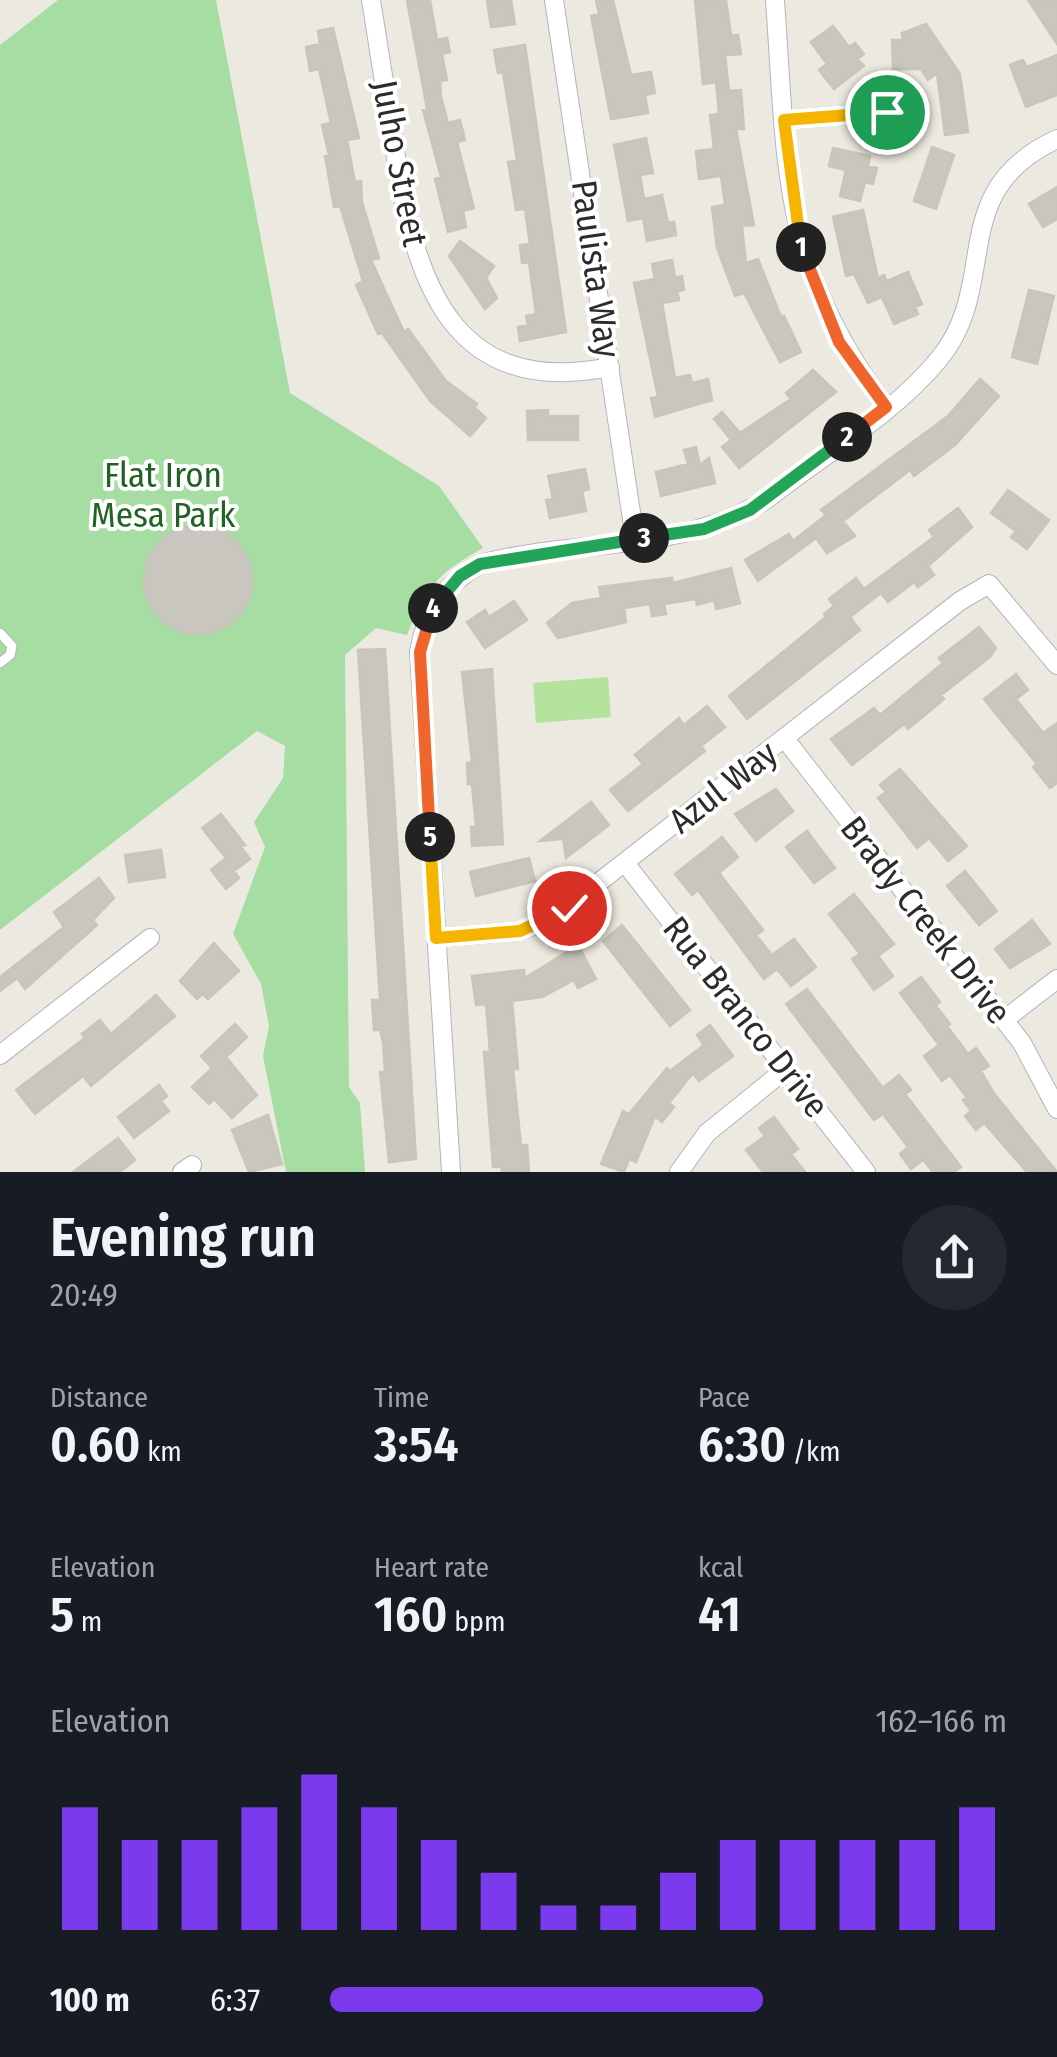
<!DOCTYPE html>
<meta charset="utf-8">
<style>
body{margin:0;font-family:"Fira Sans Condensed",sans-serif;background:#242831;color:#f1f3f6;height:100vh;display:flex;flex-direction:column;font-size:38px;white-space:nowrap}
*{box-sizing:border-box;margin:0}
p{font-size:32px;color:#9ea1a6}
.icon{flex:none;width:55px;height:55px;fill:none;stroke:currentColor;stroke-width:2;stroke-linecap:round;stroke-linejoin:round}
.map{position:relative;height:1172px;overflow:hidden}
.side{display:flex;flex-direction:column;background:#171b24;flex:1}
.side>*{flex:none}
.pin{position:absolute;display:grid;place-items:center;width:85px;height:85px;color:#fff;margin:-42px;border:5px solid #fff;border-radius:50%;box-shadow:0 2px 10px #0007}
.km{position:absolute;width:50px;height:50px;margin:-25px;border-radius:50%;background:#222;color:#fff;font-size:28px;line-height:50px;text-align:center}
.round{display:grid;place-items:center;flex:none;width:105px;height:105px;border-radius:52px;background:#242831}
.head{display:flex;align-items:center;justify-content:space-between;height:170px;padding:0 50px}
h1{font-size:55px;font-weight:600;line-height:75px}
.metrics{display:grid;grid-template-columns:repeat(3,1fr);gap:15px;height:170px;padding:10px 50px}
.metrics div{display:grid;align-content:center}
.metrics b{font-size:50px;font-weight:600}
.metrics small{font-size:28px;font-weight:400}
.metrics p{font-size:28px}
.chart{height:280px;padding:20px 50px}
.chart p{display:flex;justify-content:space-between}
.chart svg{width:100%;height:180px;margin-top:10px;stroke:#7c3aed;stroke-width:6}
ul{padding:0 50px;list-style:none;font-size:32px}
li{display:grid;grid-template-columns:160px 120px 1fr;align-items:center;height:75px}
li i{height:25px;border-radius:12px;background:#7c3aed}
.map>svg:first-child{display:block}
.green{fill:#a6dda2}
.pitch{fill:#b4e39e}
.building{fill:#c8c6bf;stroke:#c7c6b9;stroke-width:2.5}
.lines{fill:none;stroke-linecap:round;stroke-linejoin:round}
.service-casing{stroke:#b4b3be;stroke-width:11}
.minor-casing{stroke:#b4b3be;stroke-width:20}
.service{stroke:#fff;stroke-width:9}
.minor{stroke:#fff;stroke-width:18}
.split-1-casing{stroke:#fff;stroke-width:20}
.split-2-casing{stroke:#fff;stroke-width:20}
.split-3-casing{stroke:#fff;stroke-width:20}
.split-4-casing{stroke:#fff;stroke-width:20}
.split-5-casing{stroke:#fff;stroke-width:20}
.split-6-casing{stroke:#fff;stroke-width:20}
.split-1{stroke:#f5b400;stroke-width:12}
.split-2{stroke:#f0652b;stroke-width:12}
.split-3{stroke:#22a559;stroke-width:12}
.split-4{stroke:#22a559;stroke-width:12}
.split-5{stroke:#f0652b;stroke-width:12}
.split-6{stroke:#f5b400;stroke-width:12}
.labels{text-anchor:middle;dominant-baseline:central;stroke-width:8;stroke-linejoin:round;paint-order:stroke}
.street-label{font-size:35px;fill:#2c2c2c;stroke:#fff}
.park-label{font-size:35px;fill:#226325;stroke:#fff}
</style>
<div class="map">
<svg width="1057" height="1172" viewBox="0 0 1057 1172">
<rect width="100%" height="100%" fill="#eceae0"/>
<path class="green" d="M 58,0 L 216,0 L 290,393 L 439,486 L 483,548 C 438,573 426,587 407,635 L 376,628 L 345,655 L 349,1087 L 360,1103 L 365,1172 L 286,1172 L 263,1056 L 269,1026 L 261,984 L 233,934 L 265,847 L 254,822 L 283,778 L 285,746 L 257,731 L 0,930 L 0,45 Z"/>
<path class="pitch" d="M 608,677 L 611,717 L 536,723 L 533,683 Z"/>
<path class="building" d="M 407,0 L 430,0 L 437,40 L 447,38 L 450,52 L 442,54 L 447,80 L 440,81 L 441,97 L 448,123 L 460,120 L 465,140 L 457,142 L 474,208 L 463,211 L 466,227 L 448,232 L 435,179 L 441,177 L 423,110 L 427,109 Z
M 487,0 L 511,0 L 515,24 L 491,27 Z
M 596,0 L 613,0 L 631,75 L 651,72 L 655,93 L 645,95 L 648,113 L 611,119 L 591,16 L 599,14 Z
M 695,0 L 726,0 L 731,36 L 738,35 L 741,54 L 725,55 L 729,91 L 741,90 L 744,129 L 736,129 L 754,225 L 742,226 L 746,263 L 758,259 L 781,317 L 784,316 L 801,352 L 780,362 L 744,293 L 735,296 L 717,248 L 712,207 L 725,205 L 721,176 L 699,179 L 696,151 L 714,149 L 710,115 L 719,114 L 716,82 L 703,84 Z
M 1028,0 L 1057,0 L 1057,44 Z
M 926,24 L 960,74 L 968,132 L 945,135 L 937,73 L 928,80 L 921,69 L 893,69 L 892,40 L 903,40 L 902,33 Z
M 833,26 L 849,47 L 855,43 L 864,54 L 857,59 L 864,66 L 834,89 L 819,70 L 827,64 L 811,42 Z
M 333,28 L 359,138 L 347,140 L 355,182 L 361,181 L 362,202 L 379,258 L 371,260 L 404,332 L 408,329 L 446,381 L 477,404 L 474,407 L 486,418 L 470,436 L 430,401 L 382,333 L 378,334 L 356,285 L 363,281 L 340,206 L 334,207 L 325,156 L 329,155 L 322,125 L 331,123 L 319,69 L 310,71 L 306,47 L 320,44 L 318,31 Z
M 525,45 L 566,332 L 520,341 L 518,327 L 528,325 L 526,316 L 536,314 L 529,262 L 522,263 L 520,245 L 530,244 L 525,209 L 516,210 L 508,162 L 517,160 L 503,72 L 498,73 L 494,50 Z
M 1057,55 L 1057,95 L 1026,107 L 1010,65 L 1023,60 L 1027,67 Z
M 646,138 L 653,173 L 640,175 L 644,199 L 662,195 L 668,223 L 674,222 L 676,235 L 647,241 L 643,218 L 628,221 L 614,145 Z
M 932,147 L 954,155 L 936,209 L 914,201 Z
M 833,148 L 870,156 L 868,166 L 877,168 L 873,184 L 865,182 L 860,201 L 840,196 L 846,170 L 829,166 Z
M 1057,187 L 1057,219 L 1043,227 L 1029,204 Z
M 863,210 L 878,278 L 884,275 L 887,281 L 908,272 L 922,304 L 915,307 L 918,314 L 894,324 L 882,297 L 868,303 L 854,274 L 846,276 L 833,217 Z
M 460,241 L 494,266 L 486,278 L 497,298 L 485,309 L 449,256 Z
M 672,260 L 675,278 L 682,276 L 684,290 L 677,291 L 679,300 L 662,303 L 675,378 L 690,375 L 692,383 L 708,379 L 712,400 L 655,417 L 651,398 L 658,397 L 634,283 L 655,279 L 652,264 Z
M 1029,290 L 1054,296 L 1037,364 L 1012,357 Z
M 813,370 L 836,392 L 739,468 L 722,447 L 731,440 L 714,419 L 722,412 L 740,433 L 791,399 L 786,393 Z
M 980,379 L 999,396 L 955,445 L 914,476 L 910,470 L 843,521 L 855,536 L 827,553 L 816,538 L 758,581 L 745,560 L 789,534 L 793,541 L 826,515 L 821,510 L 948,416 Z
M 548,410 L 548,416 L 578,416 L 578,440 L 528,440 L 527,411 Z
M 696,447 L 700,465 L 709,458 L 715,483 L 661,496 L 656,472 L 688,464 L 684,450 Z
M 585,469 L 589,489 L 582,491 L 586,511 L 550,518 L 546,500 L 553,499 L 548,476 Z
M 1008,490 L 1049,520 L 1027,549 L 1011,537 L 1016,531 L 991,513 Z
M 958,508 L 972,527 L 928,566 L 934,575 L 918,587 L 914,582 L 888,602 L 881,593 L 850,617 L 860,630 L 747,719 L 729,696 L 826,617 L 824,614 L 834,606 L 829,599 L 856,578 L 864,589 L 934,537 L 929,530 Z
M144 580a54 54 0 1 1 108 0a54 54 0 1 1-108 0Z
M 731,568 L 740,603 L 716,609 L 714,600 L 697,605 L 696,599 L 664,604 L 666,614 L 652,616 L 650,604 L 624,608 L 626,622 L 558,638 L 547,623 L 572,603 L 601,598 L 599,587 L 672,578 L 673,583 Z
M 514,601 L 527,620 L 485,648 L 467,622 L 485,610 L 489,617 Z
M 979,627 L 996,648 L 990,657 L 941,695 L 944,699 L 908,729 L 904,724 L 852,765 L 831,739 L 874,708 L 880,715 L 943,663 L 939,658 Z
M 385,649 L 416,1159 L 389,1162 L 380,1072 L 385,1072 L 383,1042 L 380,1030 L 374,1030 L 372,1000 L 380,1000 L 358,650 Z
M 492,669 L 503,844 L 472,846 L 471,827 L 476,827 L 472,784 L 468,784 L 467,763 L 472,762 L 462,672 Z
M 1016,674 L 1028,690 L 1016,699 L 1043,733 L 1057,723 L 1057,783 L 1050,788 L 1033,767 L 1037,764 L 984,699 Z
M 707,706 L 725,727 L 701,746 L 705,751 L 628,811 L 610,790 L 643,764 L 635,755 L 679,718 L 684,725 Z
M 900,769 L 967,846 L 948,861 L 929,838 L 917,848 L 878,798 L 886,792 L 880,785 Z
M 776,789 L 793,811 L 756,841 L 735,814 Z
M 591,802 L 609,825 L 566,858 L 563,839 L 540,841 Z
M 221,814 L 245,845 L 241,847 L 250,859 L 234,871 L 239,878 L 226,889 L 211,870 L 226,858 L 202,828 Z
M 807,831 L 835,868 L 814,883 L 786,847 Z
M 722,837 L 738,857 L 719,873 L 763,930 L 756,935 L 772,955 L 794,939 L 816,967 L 791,986 L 777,969 L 764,979 L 698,890 L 692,895 L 675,874 Z
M 161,850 L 165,877 L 129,882 L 125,855 Z
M 529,858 L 535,881 L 476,896 L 470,872 Z
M 965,871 L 997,911 L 979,925 L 947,886 Z
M 99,878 L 114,898 L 93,920 L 97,925 L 25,989 L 17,978 L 0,991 L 0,977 L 64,927 L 54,912 Z
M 854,894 L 894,944 L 878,956 L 893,976 L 874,990 L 852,959 L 860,954 L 829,914 Z
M 1032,920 L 1050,944 L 1010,968 L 995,949 Z
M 622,925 L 690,1010 L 670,1026 L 603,941 Z
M 214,943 L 239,971 L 208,999 L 203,994 L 197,999 L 180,981 Z
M 578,945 L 596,979 L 578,988 L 574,980 L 542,997 L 512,1001 L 518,1069 L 513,1069 L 521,1145 L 527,1145 L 529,1172 L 502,1172 L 502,1167 L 493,1167 L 484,1052 L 490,1052 L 486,1004 L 476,1005 L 472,976 L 524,970 L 525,978 Z
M 921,977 L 940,1002 L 936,1006 L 950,1024 L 947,1026 L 968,1054 L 976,1048 L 989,1066 L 981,1071 L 993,1092 L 1057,1172 L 1027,1172 L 984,1123 L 976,1130 L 965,1116 L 971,1111 L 963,1100 L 967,1098 L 950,1075 L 942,1081 L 924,1056 L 939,1045 L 900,993 Z
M 807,989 L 883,1088 L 899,1075 L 911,1090 L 905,1094 L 961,1167 L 954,1172 L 933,1172 L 923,1160 L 911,1169 L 900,1154 L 908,1147 L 883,1114 L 874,1120 L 786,1004 Z
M 156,995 L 175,1016 L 91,1086 L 83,1076 L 35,1114 L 16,1090 L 85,1038 L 82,1034 L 100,1020 L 111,1034 Z
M 235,1024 L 247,1037 L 226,1057 L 257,1095 L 232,1118 L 214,1099 L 209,1104 L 192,1087 L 212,1068 L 201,1056 Z
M 710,1025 L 733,1056 L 699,1081 L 693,1073 L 669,1103 L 674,1107 L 662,1122 L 655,1116 L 636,1162 L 629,1159 L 624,1172 L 601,1164 L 623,1111 L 629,1114 L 667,1068 L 670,1071 L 704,1045 L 697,1035 Z
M 159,1085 L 167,1096 L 161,1101 L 169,1111 L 134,1138 L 118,1117 Z
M 268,1115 L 282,1164 L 249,1172 L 232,1130 Z
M 774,1117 L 798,1149 L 791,1154 L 805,1172 L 763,1172 L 746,1150 L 765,1136 L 759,1128 Z
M 118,1138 L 135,1160 L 120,1172 L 73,1172 Z"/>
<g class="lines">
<defs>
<path id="service" d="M 0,633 L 12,646 L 10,655 L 0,663"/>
<path id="minor" d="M 371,0 C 379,50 387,101 395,151 C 415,281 451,399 610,367
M 554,0 L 635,539
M 775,0 C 787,168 780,265 886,407
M 784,120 L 887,112
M 785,739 L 1022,1043 L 1057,1109
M 625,863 L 866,1172
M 436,938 L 520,931 L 553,918 L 960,601 L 989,584 L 1057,665
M 1004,1020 L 1057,979
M 0,1055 L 150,938
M 182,1172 L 192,1165
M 451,1172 L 419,652 C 426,611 444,585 480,564 C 575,538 688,554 771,496 C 826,453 895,413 939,359 C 1002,282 944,192 1057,139
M 679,1172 L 707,1133 L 786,1069"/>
</defs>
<use href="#service" class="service-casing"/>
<use href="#minor" class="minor-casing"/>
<use href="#service" class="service"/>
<use href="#minor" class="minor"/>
</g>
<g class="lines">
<defs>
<path id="split-1" d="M 801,247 L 784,120 L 887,112"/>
<path id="split-2" d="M 801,247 L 839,342 L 886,407 L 847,437"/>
<path id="split-3" d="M 644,538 L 704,529 L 750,510 L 847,437"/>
<path id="split-4" d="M 433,608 L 460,576 L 480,564 L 644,538"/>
<path id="split-5" d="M 430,837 L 420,652 L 433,608"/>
<path id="split-6" d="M 430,837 L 436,938 L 520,931 L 569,908"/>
</defs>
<use href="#split-1" class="split-1-casing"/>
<use href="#split-2" class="split-2-casing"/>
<use href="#split-3" class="split-3-casing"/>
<use href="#split-4" class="split-4-casing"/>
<use href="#split-5" class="split-5-casing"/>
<use href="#split-6" class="split-6-casing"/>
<use href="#split-1" class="split-1"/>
<use href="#split-2" class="split-2"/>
<use href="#split-3" class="split-3"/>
<use href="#split-4" class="split-4"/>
<use href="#split-5" class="split-5"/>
<use href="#split-6" class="split-6"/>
</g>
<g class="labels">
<g class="street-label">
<text transform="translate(400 163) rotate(79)">Julho Street</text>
<text transform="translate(596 269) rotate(82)">Paulista Way</text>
<text transform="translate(723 787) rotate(-38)">Azul Way</text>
<text transform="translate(926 920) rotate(52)">Brady Creek Drive</text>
<text transform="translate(746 1017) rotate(52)">Rua Branco Drive</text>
</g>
<g class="park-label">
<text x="163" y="475">Flat Iron<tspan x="163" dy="40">Mesa Park</tspan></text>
</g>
</g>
</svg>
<div class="pin" style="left:887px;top:112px;background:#1e9e55"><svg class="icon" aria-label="arrive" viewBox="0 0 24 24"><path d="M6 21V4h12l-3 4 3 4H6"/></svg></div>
<div class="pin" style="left:569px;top:908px;background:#d93025"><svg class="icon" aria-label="check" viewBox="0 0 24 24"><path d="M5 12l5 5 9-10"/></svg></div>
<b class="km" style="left:801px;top:247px">1</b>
<b class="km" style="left:847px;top:437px">2</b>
<b class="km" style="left:644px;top:538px">3</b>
<b class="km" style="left:433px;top:608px">4</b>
<b class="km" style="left:430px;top:837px">5</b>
</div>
<section class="side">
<div class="head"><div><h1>Evening run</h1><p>20:49</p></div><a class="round"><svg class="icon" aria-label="share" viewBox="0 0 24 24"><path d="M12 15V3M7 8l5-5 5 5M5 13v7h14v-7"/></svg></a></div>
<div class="metrics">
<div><p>Distance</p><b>0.60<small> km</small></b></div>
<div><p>Time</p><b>3:54</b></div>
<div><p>Pace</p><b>6:30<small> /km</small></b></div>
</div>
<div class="metrics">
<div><p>Elevation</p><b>5<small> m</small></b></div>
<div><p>Heart rate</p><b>160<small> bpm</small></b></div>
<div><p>kcal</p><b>41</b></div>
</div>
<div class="chart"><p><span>Elevation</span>162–166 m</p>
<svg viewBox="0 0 160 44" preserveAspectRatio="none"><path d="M5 44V14M15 44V22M25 44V22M35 44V14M45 44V6M55 44V14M65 44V22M75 44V30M85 44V38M95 44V38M105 44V30M115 44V22M125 44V22M135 44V22M145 44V22M155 44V14"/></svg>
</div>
<ul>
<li><b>100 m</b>6:37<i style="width:64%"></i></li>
</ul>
</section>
